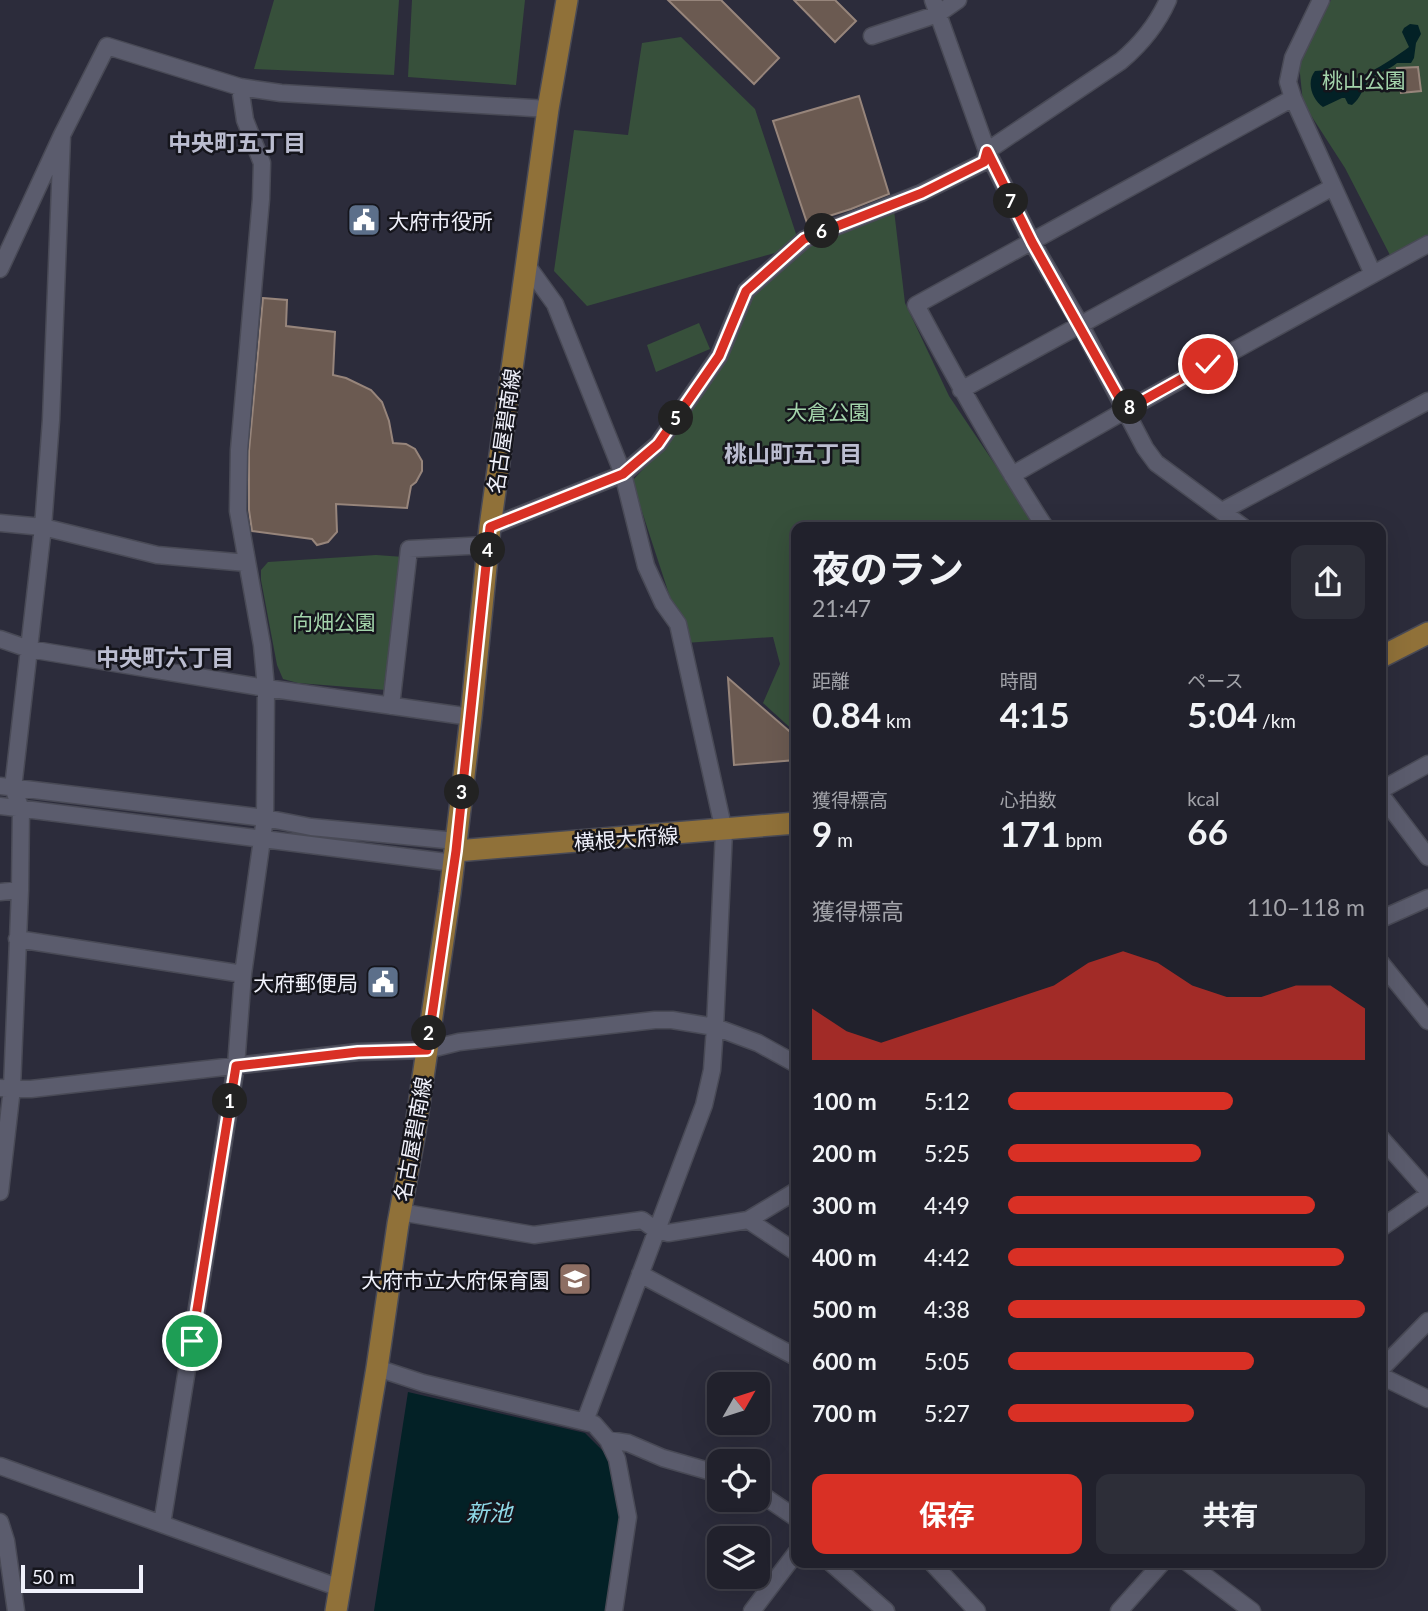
<!DOCTYPE html>
<html lang="ja">
<meta charset="utf-8">
<style>
body{margin:0;font-family:Lato,"Noto Sans JP",sans-serif;background:#2d2e38;color:#f1f3f6;height:100vh;display:flex;flex-direction:column;font-size:26px;white-space:nowrap}
*{box-sizing:border-box;margin:0}
p{font-size:23px;color:#a2a3a9}
.icon{flex:none;width:38px;height:38px;fill:none;stroke:currentColor;stroke-width:2;stroke-linecap:round;stroke-linejoin:round}
.map{position:relative;flex:1;overflow:hidden}
.sheet{position:absolute;left:791px;top:522px;width:595px;height:1046px;display:flex;flex-direction:column;background:#21212c;border-radius:14px;box-shadow:0 7px 28px #0002,0 0 0 2px #3e3e48}
.sheet>*{flex:none}
.needle{width:46px;rotate:51deg}
.tools{position:absolute;left:707px;top:1372px;display:grid;gap:14px}
.tools a{display:grid;place-items:center;width:63px;height:63px;border-radius:14px;background:#21212c;box-shadow:0 7px 28px #0002,0 0 0 2px #3e3e48;font-size:35px}
.scale{position:absolute;left:21px;bottom:18px;width:122px;box-sizing:border-box;padding-left:7px;border:4px solid #f0f1fb;border-top:0;font-size:19px;line-height:24px;white-space:nowrap;color:#f0f1fb;-webkit-text-stroke:5px #15151c;paint-order:stroke}
.pin{position:absolute;display:grid;place-items:center;width:60px;height:60px;color:#fff;margin:-30px;border:4px solid #fff;border-radius:50%;box-shadow:0 2px 7px #0007}
.km{position:absolute;width:35px;height:35px;margin:-18px;border-radius:50%;background:#222;color:#fff;font-size:19px;line-height:35px;text-align:center}
.round{display:grid;place-items:center;flex:none;width:74px;height:74px;border-radius:14px;background:#2d2e38}
.overview{display:flex;align-items:center;justify-content:space-between;height:119px;padding:0 21px}
h1{font-size:38px;font-weight:700;line-height:52px}
.metrics{display:grid;grid-template-columns:repeat(3,1fr);gap:10px;height:119px;padding:7px 21px}
.metrics div{display:grid;align-content:center}
.metrics b{font-size:35px;font-weight:700}
.metrics small{font-size:19px;font-weight:400}
.metrics p{font-size:19px}
.chart{height:196px;padding:14px 21px}
.chart p{display:flex;justify-content:space-between}
.chart svg{width:100%;height:126px;margin-top:7px;fill:#d93025;opacity:.7}
.action{display:flex;gap:14px;margin-top:auto;padding:14px 21px}
.action a{flex:1;height:80px;border-radius:14px;background:#d93025;color:#fff;font-size:28px;font-weight:700;line-height:80px;text-align:center}
.action a+a{background:#2d2e38;color:#f1f3f6}
ul{padding:0 21px;list-style:none;font-size:23px}
li{display:grid;grid-template-columns:112px 84px 1fr;align-items:center;height:52px}
li i{height:18px;border-radius:9px;background:#d93025}
.map>svg:first-child{display:block}
.green{fill:#37503b}
.water{fill:#032126}
.building{fill:#6b5a51;stroke:#97857b;stroke-width:2}
.lines{fill:none;stroke-linecap:round;stroke-linejoin:round}
.minor-casing{stroke:#494a56;stroke-width:19}
.major-casing{stroke:#494a56;stroke-width:24}
.minor{stroke:#5b5c6d;stroke-width:16}
.major{stroke:#907139;stroke-width:21}
.route-casing{stroke:#fff;stroke-width:14}
.route{stroke:#d93025;stroke-width:9}
.labels{text-anchor:middle;dominant-baseline:central;stroke-width:5;stroke-linejoin:round;paint-order:stroke}
.park-label{font-size:21px;fill:#a3d4ab;stroke:#15151c}
.poi-label{font-size:21px;fill:#f0f1fb;stroke:#15151c;text-anchor:end}
.street-label{font-size:21px;fill:#f0f1fb;stroke:#15151c}
.neighbourhood-label{font-size:23px;font-weight:bold;fill:#bbbdd0;stroke:#15151c}
.water-label{font-size:23px;font-style:italic;fill:#8fd9e7;stroke:#15151c}
</style>
<div class="map">
<svg width="1428" height="1611" viewBox="0 0 1428 1611">
<rect width="100%" height="100%" fill="#2c2c3b"/>
<path class="green" d="M 274,0 L 399,0 L 394,75 L 254,69 Z
M 412,0 L 525,0 L 516,85 L 408,77 Z
M 1331,0 L 1428,0 L 1428,238 L 1391,257 L 1345,168 L 1303,103 L 1299,64 Z
M 681,37 L 755,109 L 797,237 L 789,249 L 587,306 L 554,271 L 574,130 L 628,135 L 642,43 Z
M 894,210 L 905,303 L 949,396 L 1037,527 L 796,527 L 796,733 L 763,703 L 780,664 L 773,637 L 685,643 L 632,481 L 662,449 L 749,294 L 806,243 Z
M 699,323 L 710,349 L 656,372 L 647,345 Z
M 376,555 L 404,557 L 386,690 L 298,683 L 283,679 L 277,665 L 261,580 L 261,570 L 268,562 Z"/>
<path class="water" d="M 1410,24 L 1418,25 L 1421,34 L 1416,43 L 1414,58 L 1411,63 L 1397,63 C 1388,71 1376,72 1368,81 C 1362,89 1361,98 1352,105 L 1348,104 L 1345,98 L 1342,98 L 1323,107 C 1312,99 1306,82 1315,71 L 1329,70 L 1337,83 C 1357,83 1393,59 1409,47 L 1402,32 L 1404,28 Z
M 408,1392 L 585,1433 L 605,1453 L 618,1478 L 621,1534 L 610,1611 L 374,1611 Z"/>
<path class="building" d="M 668,0 L 721,0 L 779,58 L 754,84 Z
M 794,0 L 835,0 L 856,21 L 835,42 Z
M 1418,67 L 1421,91 L 1401,93 L 1397,68 Z
M 859,96 L 889,194 L 851,209 L 807,223 L 773,121 Z
M 263,298 L 287,300 L 286,326 L 335,332 L 333,375 L 346,378 L 371,390 L 382,402 L 389,421 L 393,443 L 406,444 L 415,449 L 422,461 L 422,471 L 416,482 L 411,486 L 407,508 L 336,504 L 337,532 L 328,542 L 317,545 L 312,539 L 252,531 L 249,510 L 249,451 Z
M 728,678 L 796,737 L 796,760 L 734,765 Z"/>
<g class="lines">
<defs>
<path id="minor" d="M 933,0 L 987,151 L 1032,242 L 1080,324 L 1145,448 L 1156,463 L 1243,527
M 1321,0 L 1293,58 L 1288,82 L 1293,98 L 1373,274
M 872,36 L 938,14 L 958,0
M 240,87 L 245,120 L 262,163 L 261,199 L 239,450 L 238,511 L 262,645 L 266,688 L 265,818 L 243,974
M 526,264 L 555,304 L 623,474 L 646,566 L 663,603 L 678,624 L 724,831 L 715,1027 L 712,1070 L 704,1105 L 585,1421
M 0,269 L 62,135 L 107,46 L 240,87 L 281,93 L 548,109
M 961,390 L 1333,187
M 1012,475 L 1126,410 L 1428,244
M 1224,510 L 1428,401
M 0,523 L 43,527 L 157,555 L 247,563
M 490,527 L 623,474 L 658,444 L 719,356 L 746,291 L 805,239 L 921,193 L 984,162 L 987,151 L 1121,61 C 1141,44 1157,25 1168,0
M 1045,527 C 998,455 956,380 916,305 L 1293,98
M 0,639 L 29,649 L 266,688 L 471,717
M 391,706 L 409,549 L 488,545
M 0,786 L 265,818 L 311,827 L 456,841
M 1381,790 L 1428,764
M 1381,795 L 1428,857
M 0,806 L 454,863
M 0,892 L 20,890
M 1381,919 L 1428,898
M 17,939 L 243,974 L 236,1066 L 162,1524
M 1381,963 L 1428,1021
M 0,1088 L 31,1089 L 358,1052 L 427,1050 L 459,1042 L 655,1020 L 672,1020 L 715,1027 L 758,1043 L 796,1064
M 1381,1138 L 1428,1191
M 0,1192 L 12,1088 L 20,890 L 21,809 L 13,788 L 43,527 L 51,420 L 62,135
M 400,1212 L 534,1235 L 642,1220 L 656,1230 L 668,1233 L 748,1220 L 796,1191
M 748,1220 L 796,1252
M 1381,1228 L 1428,1195
M 640,1274 L 796,1357
M 377,1368 L 423,1383 L 594,1424 L 608,1440 L 617,1459 L 628,1517 L 614,1611
M 1381,1369 L 1428,1321
M 1381,1376 L 1428,1399
M 608,1440 L 628,1443 L 663,1458 L 719,1474
M 0,1466 L 340,1588
M 758,1492 L 796,1518
M 0,1522 L 6,1541 L 16,1611
M 831,1563 L 886,1611
M 932,1563 L 977,1611
M 1188,1563 L 1252,1611
M 752,1611 L 796,1553
M 1119,1611 L 1162,1563"/>
<path id="major" d="M 1381,657 L 1428,633
M 456,851 L 796,823
M 336,1611 L 377,1368 L 398,1224 L 415,1132 L 450,893 L 471,717 L 490,527 L 548,109 L 567,0"/>
</defs>
<use href="#minor" class="minor-casing"/>
<use href="#major" class="major-casing"/>
<use href="#minor" class="minor"/>
<use href="#major" class="major"/>
</g>
<g class="lines">
<defs>
<path id="route" d="M 192,1341 L 236,1066 L 358,1052 L 427,1050 L 456,851 L 490,527 L 623,474 L 658,444 L 719,356 L 746,291 L 804,239 L 922,193 L 984,162 L 987,151 L 1032,242 L 1126,410 L 1208,364"/>
</defs>
<use href="#route" class="route-casing"/>
<use href="#route" class="route"/>
</g>
<defs>
<symbol id="civic-square" viewBox="-11 -11 22 22"><rect x="-9" y="-9" width="18" height="18" rx="4" fill="#5c6f8a" stroke="#15151c"/><path d="M-.6-6.5H3V-4.5H.6V-3L4-1V1h2V6H-6V1h2V-1L-.6-3ZM-1.2 2.5V6h2.4V2.5Z" fill="#fff"/></symbol>
<symbol id="school-square" viewBox="-11 -11 22 22"><rect x="-9" y="-9" width="18" height="18" rx="4" fill="#8d6e63" stroke="#15151c"/><path d="M0-5L7-2L0 1L-7-2ZM-4 1L0 2.5L4 1V4Q0 6-4 4Z" fill="#fff"/></symbol>
</defs>
<g fill-rule="evenodd">
<use href="#civic-square" x="345" y="201" width="38" height="38"/>
<use href="#civic-square" x="364" y="963" width="38" height="38"/>
<use href="#school-square" x="556" y="1260" width="38" height="38"/>
</g>
<g class="labels">
<g class="park-label">
<text x="1364" y="79">桃山公園</text>
<text x="828" y="411">大倉公園</text>
<text x="334" y="621">向畑公園</text>
</g>
<g class="poi-label">
<text x="388" y="220" text-anchor="start">大府市役所</text>
<text x="358" y="982">大府郵便局</text>
<text x="550" y="1279">大府市立大府保育園</text>
</g>
<g class="street-label">
<text transform="translate(503 431) rotate(-82)">名古屋碧南線</text>
<text transform="translate(626 838) rotate(-4)">横根大府線</text>
<text transform="translate(412 1139) rotate(-80)">名古屋碧南線</text>
</g>
<g class="neighbourhood-label">
<text x="237" y="142">中央町五丁目</text>
<text x="793" y="453">桃山町五丁目</text>
<text x="165" y="657">中央町六丁目</text>
</g>
<g class="water-label">
<text x="489" y="1512">新池</text>
</g>
</g>
</svg>
<div class="tools">
<a><svg class="needle" viewBox="-14 -14 28 28"><path d="M0-13l5 13h-10z" fill="#e53935"/><path d="M0 13l5-13h-10z" fill="#a2a3a9"/></svg></a>
<a><svg class="icon" aria-label="locate" viewBox="0 0 24 24"><circle cx="12" cy="12" r="6"/><path d="M12 2v4M12 18v4M2 12h4M18 12h4"/></svg></a>
<a><svg class="icon" aria-label="layers" viewBox="0 0 24 24"><path d="M12 4l9 5-9 5-9-5zM3 14l9 5 9-5"/></svg></a>
</div>
<div class="scale">50 m</div>
<div class="pin" style="left:192px;top:1341px;background:#1e9e55"><svg class="icon" aria-label="arrive" viewBox="0 0 24 24"><path d="M6 21V4h12l-3 4 3 4H6"/></svg></div>
<div class="pin" style="left:1208px;top:364px;background:#d93025"><svg class="icon" aria-label="check" viewBox="0 0 24 24"><path d="M5 12l5 5 9-10"/></svg></div>
<b class="km" style="left:230px;top:1101px">1</b>
<b class="km" style="left:429px;top:1033px">2</b>
<b class="km" style="left:462px;top:792px">3</b>
<b class="km" style="left:488px;top:550px">4</b>
<b class="km" style="left:676px;top:418px">5</b>
<b class="km" style="left:822px;top:231px">6</b>
<b class="km" style="left:1011px;top:201px">7</b>
<b class="km" style="left:1130px;top:407px">8</b>
<section class="sheet">
<div class="overview"><div><h1>夜のラン</h1><p>21:47</p></div><a class="round"><svg class="icon" aria-label="share" viewBox="0 0 24 24"><path d="M12 15V3M7 8l5-5 5 5M5 13v7h14v-7"/></svg></a></div>
<div class="metrics">
<div><p>距離</p><b>0.84<small> km</small></b></div>
<div><p>時間</p><b>4:15</b></div>
<div><p>ペース</p><b>5:04<small> /km</small></b></div>
</div>
<div class="metrics">
<div><p>獲得標高</p><b>9<small> m</small></b></div>
<div><p>心拍数</p><b>171<small> bpm</small></b></div>
<div><p>kcal</p><b>66</b></div>
</div>
<div class="chart"><p><span>獲得標高</span>110–118 m</p>
<svg viewBox="0 0 160 44" preserveAspectRatio="none"><path d="M0 44V26L10 34L20 38L30 34L40 30L50 26L60 22L70 18L80 10L90 6L100 10L110 18L120 22L130 22L140 18L150 18L160 26V44z"/></svg>
</div>
<ul>
<li><b>100 m</b>5:12<i style="width:63%"></i></li>
<li><b>200 m</b>5:25<i style="width:54%"></i></li>
<li><b>300 m</b>4:49<i style="width:86%"></i></li>
<li><b>400 m</b>4:42<i style="width:94%"></i></li>
<li><b>500 m</b>4:38<i style="width:100%"></i></li>
<li><b>600 m</b>5:05<i style="width:69%"></i></li>
<li><b>700 m</b>5:27<i style="width:52%"></i></li>
</ul>
<div class="action"><a>保存</a><a>共有</a></div>
</section>
</div>
